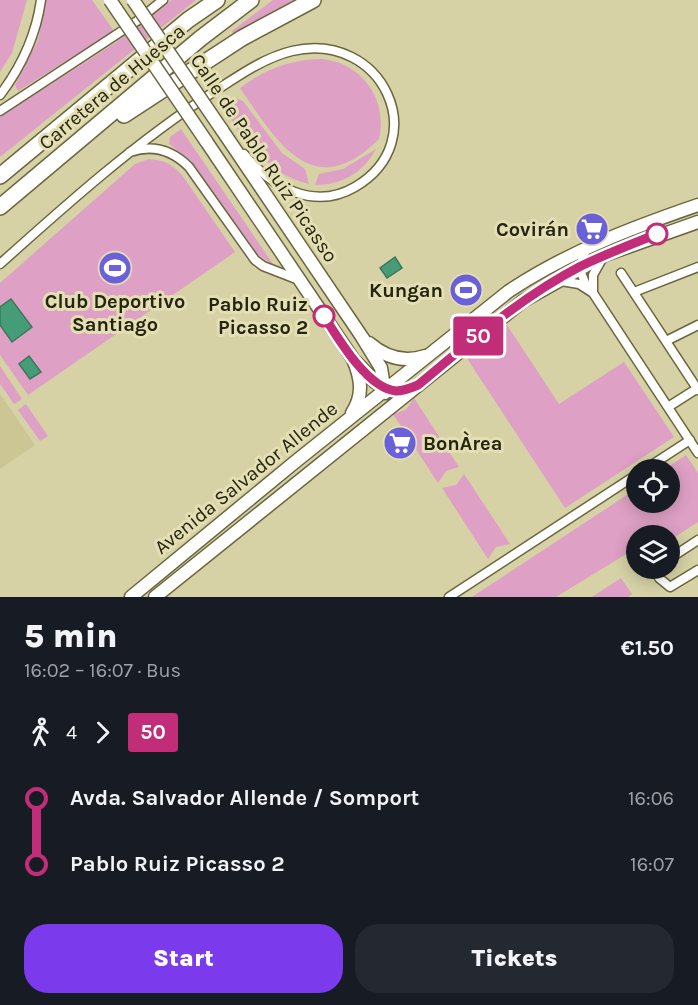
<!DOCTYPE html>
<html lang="en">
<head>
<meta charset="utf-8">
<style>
	:root { --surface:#171b24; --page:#242831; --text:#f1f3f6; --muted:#9ea1a6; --accent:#7c3aed }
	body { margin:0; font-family:Karla,sans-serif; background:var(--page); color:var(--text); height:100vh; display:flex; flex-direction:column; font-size:22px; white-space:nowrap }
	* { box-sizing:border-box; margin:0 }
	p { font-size:20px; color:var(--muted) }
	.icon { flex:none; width:33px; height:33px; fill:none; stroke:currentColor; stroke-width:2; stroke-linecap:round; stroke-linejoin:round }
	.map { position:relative; height:597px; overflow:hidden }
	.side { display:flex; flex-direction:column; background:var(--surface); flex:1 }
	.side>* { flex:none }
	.badge { padding:0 12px; border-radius:4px; font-size:21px; line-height:39px }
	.controls { position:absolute; left:626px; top:459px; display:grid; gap:12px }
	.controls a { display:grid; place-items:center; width:54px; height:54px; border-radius:50%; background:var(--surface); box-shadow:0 3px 15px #0003; font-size:30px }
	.map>.badge { position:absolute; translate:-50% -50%; box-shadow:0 0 0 3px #fff }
	.legs { display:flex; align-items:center; gap:9px; height:66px; padding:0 24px; font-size:20px }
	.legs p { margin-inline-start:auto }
	.head { display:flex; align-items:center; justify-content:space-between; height:102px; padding:0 24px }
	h1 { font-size:33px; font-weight:800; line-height:45px }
	.cta { display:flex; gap:12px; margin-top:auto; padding:12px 24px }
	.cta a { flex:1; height:69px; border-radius:24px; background:var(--accent); color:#fff; font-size:24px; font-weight:800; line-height:69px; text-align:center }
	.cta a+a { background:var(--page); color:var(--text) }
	ul { padding:0 24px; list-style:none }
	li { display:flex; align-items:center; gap:21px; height:66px; font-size:22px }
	li i { display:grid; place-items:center; width:9px; height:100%; margin:0 8px; background:currentColor }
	li i::after { content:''; width:15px; height:15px; margin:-8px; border:4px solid; border-radius:50%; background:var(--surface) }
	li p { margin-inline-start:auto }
	li:first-child i { background:linear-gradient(#0000 50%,currentColor 0) }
	li:last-child i { background:linear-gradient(currentColor 50%,#0000 0) }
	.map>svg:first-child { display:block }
</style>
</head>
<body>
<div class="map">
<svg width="698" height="597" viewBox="0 0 698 597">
	<rect width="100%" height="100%" fill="#d6d2a6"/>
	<!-- built -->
	<path fill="#cbc693" d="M0,394L35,445L0,469Z"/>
	<!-- green -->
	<path fill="#dea0c5" d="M0,0H27L12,53L0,72Z
		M46,0H92L114,31L18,91L15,85L38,40Z
		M171,0H196L0,157V117L115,43Z
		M273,0H299L233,35L232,31Z
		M322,59C362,63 388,99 379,139C313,205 277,142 240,88C263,70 292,59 322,59Z
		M231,97L243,101L282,153L305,169L309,184C267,175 242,136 219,102Z
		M181,129L273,264V265L257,254L191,161L169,144L170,137Z
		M376,149C363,173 342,185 315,185L319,174L343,169Z
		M149,159C164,160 172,164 182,175L235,252L28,395L0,355V283L135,164Z
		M507,325L559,404L624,362L674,437L565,508L466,357Z
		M0,366L22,399L14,404L0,384Z
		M414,398L459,467L446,471L438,483L393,414L406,410Z
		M26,404L48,436L40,441L18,410Z
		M686,455L698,473V522L669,541V536H636V548L556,597H472L636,489V502H669V470L665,469Z
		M464,474L510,544L496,547L488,559L442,488L456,485Z
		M621,578L632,594L628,597H592Z"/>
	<!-- water -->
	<path fill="#469c77" stroke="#3c7859" stroke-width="1.5" d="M395,257L402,268L387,278L380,268Z
		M11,299L32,327L12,342L0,325V307Z
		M29,356L41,372L30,379L19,364Z"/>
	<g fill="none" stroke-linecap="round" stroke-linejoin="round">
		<defs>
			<path id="street" d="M0,95C22,66 36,36 41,0
				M0,111L137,21L163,0
				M130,152C153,144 172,150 189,167L255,260L263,266L299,280
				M586,249L579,268L587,287
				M0,264C68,203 135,143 212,93C237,77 263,58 292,51C383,30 434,141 355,187C314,211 271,187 244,154
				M621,273L698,390
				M561,281L579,284L593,293L698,453
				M634,292L698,267
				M593,293V275L603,257
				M666,341L698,325
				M668,407L698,388
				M644,470L690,440
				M669,559L698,540
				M659,568V578L670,587L698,570
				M449,597L636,475"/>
			<path id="secondary" d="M222,130L362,337L381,368L385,393
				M206,141L353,359C361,378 364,395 352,413
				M369,343C385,357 404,363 425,356
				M356,362L375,382L391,390
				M131,597L295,462L509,291C568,252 631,228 698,205
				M155,597L523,301L605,255L698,222"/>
			<path id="highway" d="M124,115L242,38L313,0
				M0,176L188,20L217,0
				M0,207L201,38L251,0"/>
		</defs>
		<!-- street casing -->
		<use href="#street" stroke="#6a663e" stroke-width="11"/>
		<!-- secondary casing -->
		<use href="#secondary" stroke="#6a663e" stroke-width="15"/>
		<!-- highway casing -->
		<use href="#highway" stroke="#6a663e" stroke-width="18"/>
		<!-- street -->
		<use href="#street" stroke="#fff" stroke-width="8"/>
		<!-- secondary -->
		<use href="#secondary" stroke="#fff" stroke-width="12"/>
		<!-- highway -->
		<use href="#highway" stroke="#fff" stroke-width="15"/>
		<defs>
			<path id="secondary-bridge" d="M110,0L206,141
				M133,0L222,130"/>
		</defs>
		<!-- secondary-bridge casing -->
		<use href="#secondary-bridge" stroke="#6a663e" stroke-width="15" stroke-linecap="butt"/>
		<!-- secondary-bridge -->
		<use href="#secondary-bridge" stroke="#fff" stroke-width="12"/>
	</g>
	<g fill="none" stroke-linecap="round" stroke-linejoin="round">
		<defs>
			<path id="line-1" d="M324,316C338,338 367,388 396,391C404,391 411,388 418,385C470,342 521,297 581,266C606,254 632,244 657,234"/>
		</defs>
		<!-- line-1 casing -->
		<use href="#line-1" stroke="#fff" stroke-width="14"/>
		<!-- line-1 -->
		<use href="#line-1" stroke="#c12d78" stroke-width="9"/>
	</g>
	<!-- icons -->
	<defs>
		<symbol id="supermarket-disc" viewBox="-11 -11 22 22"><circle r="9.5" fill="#6a60da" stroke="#e3dfb3"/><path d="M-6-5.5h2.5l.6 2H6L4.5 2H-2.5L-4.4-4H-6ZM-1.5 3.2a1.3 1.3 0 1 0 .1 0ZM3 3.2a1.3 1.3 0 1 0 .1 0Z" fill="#fff"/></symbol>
		<symbol id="stadium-disc" viewBox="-11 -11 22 22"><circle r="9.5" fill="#6a60da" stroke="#e3dfb3"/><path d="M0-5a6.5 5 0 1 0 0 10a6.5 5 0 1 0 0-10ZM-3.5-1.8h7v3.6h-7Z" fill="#fff"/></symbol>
	</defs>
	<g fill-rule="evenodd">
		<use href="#supermarket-disc" x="573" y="210" width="38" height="38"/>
		<use href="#stadium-disc" x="96" y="249" width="38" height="38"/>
		<use href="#stadium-disc" x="447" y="271" width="38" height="38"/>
		<use href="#supermarket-disc" x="381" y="424" width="38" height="38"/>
	</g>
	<!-- markers -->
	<g fill="#fff" stroke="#c12d78" stroke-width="3">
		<circle cx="657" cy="234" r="10"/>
		<circle cx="324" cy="316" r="10"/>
	</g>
	<g text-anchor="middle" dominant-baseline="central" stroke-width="6" stroke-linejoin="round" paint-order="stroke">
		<!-- street labels -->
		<g font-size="20" fill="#252312" stroke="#e3dfb3">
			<text transform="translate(112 87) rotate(-40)">Carretera de Huesca</text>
			<text transform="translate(264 158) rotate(56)">Calle de Pablo Ruiz Picasso</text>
			<text transform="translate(246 478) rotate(-39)">Avenida Salvador Allende</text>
		</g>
		<!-- poi labels -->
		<g font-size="20" font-weight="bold" fill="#252312" stroke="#e3dfb3" text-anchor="end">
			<text x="569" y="229">Covirán</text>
			<text x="443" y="290">Kungan</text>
			<text x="115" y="301" text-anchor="middle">Club Deportivo<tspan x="115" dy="23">Santiago</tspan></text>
			<text x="423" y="443" text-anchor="start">BonÀrea</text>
		</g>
		<!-- stop labels -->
		<g font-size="20" font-weight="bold" fill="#252312" stroke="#e3dfb3" text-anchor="end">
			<text x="308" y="304">Pablo Ruiz<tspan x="308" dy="23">Picasso 2</tspan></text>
		</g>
	</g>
</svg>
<div class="controls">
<a><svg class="icon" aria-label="locate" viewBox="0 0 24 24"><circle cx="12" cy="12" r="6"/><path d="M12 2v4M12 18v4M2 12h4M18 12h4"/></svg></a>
<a><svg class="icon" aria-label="layers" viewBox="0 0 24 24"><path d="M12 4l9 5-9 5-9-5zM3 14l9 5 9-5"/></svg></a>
</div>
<b class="badge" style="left:478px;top:336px;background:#c12d78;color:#fff">50</b>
</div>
<section class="side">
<div class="head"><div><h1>5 min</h1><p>16:02 – 16:07 · Bus</p></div><b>€1.50</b></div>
<div class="legs"><svg class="icon" aria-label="walk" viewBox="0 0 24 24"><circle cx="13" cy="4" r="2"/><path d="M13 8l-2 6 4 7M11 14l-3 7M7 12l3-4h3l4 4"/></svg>4<svg class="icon" aria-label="forward" viewBox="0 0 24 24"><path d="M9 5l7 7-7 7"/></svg><b class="badge" style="background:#c12d78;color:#fff">50</b></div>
<ul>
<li><i style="color:#c12d78"></i><b>Avda. Salvador Allende / Somport</b><p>16:06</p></li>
<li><i style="color:#c12d78"></i><b>Pablo Ruiz Picasso 2</b><p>16:07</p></li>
</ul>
<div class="cta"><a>Start</a><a>Tickets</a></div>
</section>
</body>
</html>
